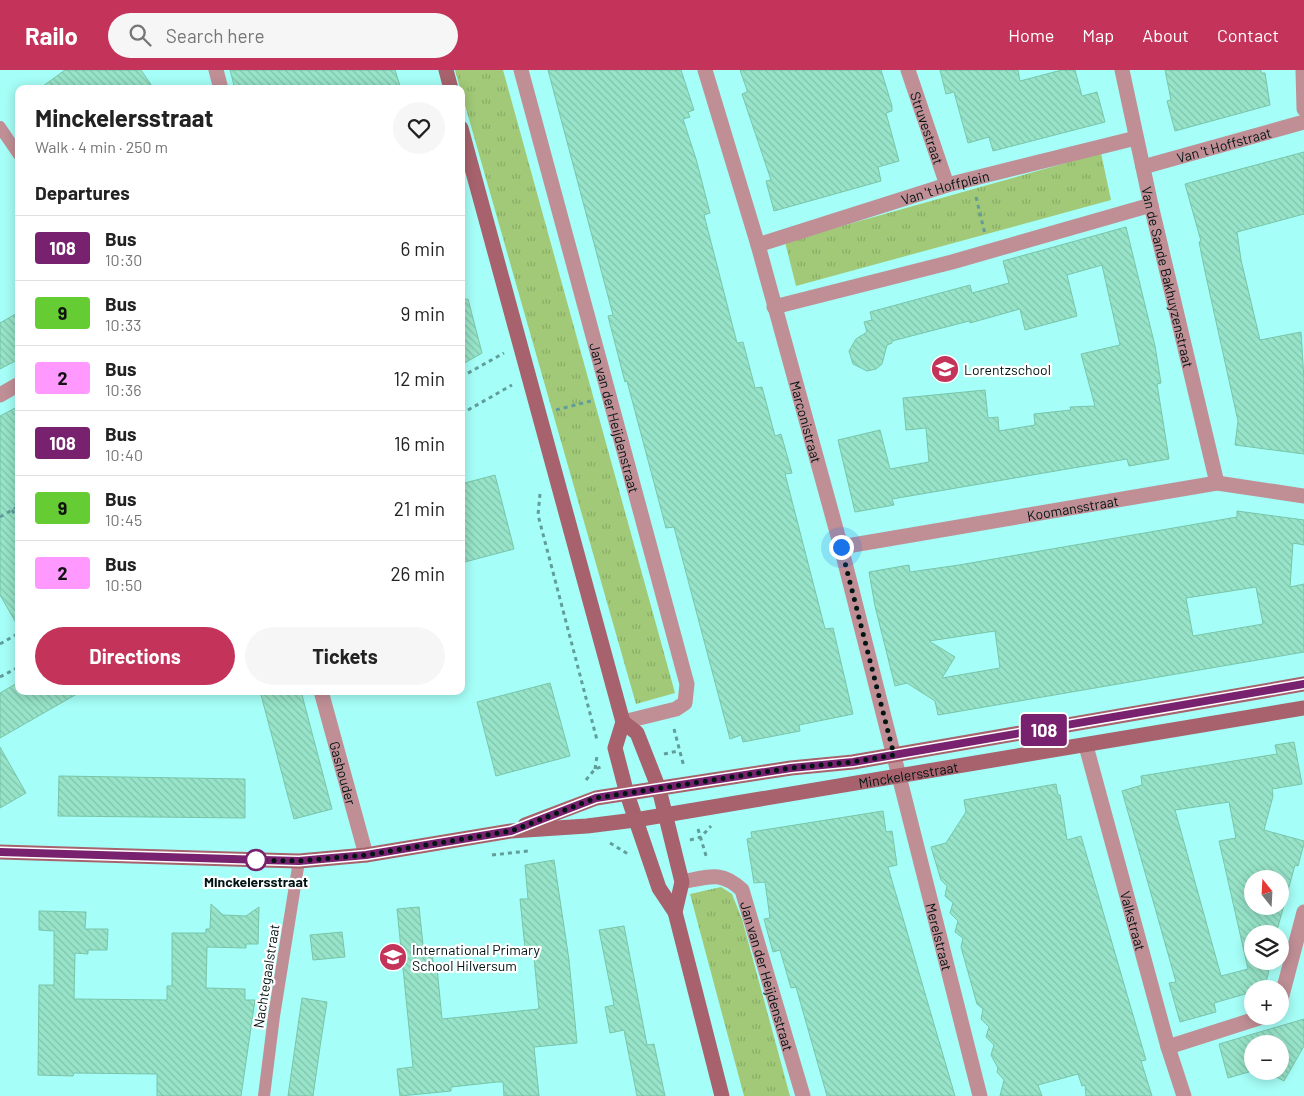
<!DOCTYPE html>
<html lang="en">
<head>
<meta charset="utf-8">
<style>
	:root { --surface:#fff; --page:#f6f6f6; --text:#222; --muted:#767676; --line:#e0e0e0; --accent:#c3335a }
	body { margin:0; font-family:Barlow,sans-serif; background:var(--page); color:var(--text); height:100vh; display:flex; flex-direction:column; font-size:19px; white-space:nowrap }
	* { box-sizing:border-box; margin:0 }
	p { font-size:16px; color:var(--muted) }
	.icon { flex:none; width:28px; height:28px; fill:none; stroke:currentColor; stroke-width:2; stroke-linecap:round; stroke-linejoin:round }
	.map { position:relative; flex:1; overflow:hidden }
	.side { position:absolute; left:15px; top:15px; width:450px; height:610px; display:flex; flex-direction:column; background:var(--surface); border-radius:10px; box-shadow:0 2px 12px #0003 }
	.side>* { flex:none }
	.badge { padding:0 10px; border-radius:4px; font-size:18px; line-height:32px }
	.needle { width:32px; rotate:342deg }
	.tools { position:absolute; left:1244px; top:800px; display:grid; gap:10px }
	.tools a { display:grid; place-items:center; width:45px; height:45px; border-radius:50%; background:var(--surface); box-shadow:0 2px 12px #0003; font-size:25px }
	.you { position:absolute; width:25px; height:25px; margin:-12px; border:4px solid #fff; border-radius:50%; background:#1a73e8; box-shadow:0 0 0 8px #1a73e833 }
	.map>.badge { position:absolute; translate:-50% -50%; box-shadow:0 0 0 2px #fff }
	h2 { padding:0 20px; font-size:19px; line-height:45px }
	.round { display:grid; place-items:center; flex:none; width:52px; height:52px; border-radius:26px; background:var(--page) }
	.overview { display:flex; align-items:center; justify-content:space-between; height:85px; padding:0 20px }
	h1 { font-size:24px; font-weight:700; line-height:38px }
	.action { display:flex; gap:10px; margin-top:auto; padding:10px 20px }
	.action a { flex:1; height:58px; border-radius:30px; background:var(--accent); color:#fff; font-size:20px; font-weight:700; line-height:58px; text-align:center }
	.action a+a { background:var(--page); color:var(--text) }
	ul { padding:0; list-style:none }
	li { display:flex; align-items:center; gap:15px; height:65px; padding:0 20px; border-top:1px solid var(--line) }
	li div { flex:1 }
	li b { display:block; font-size:19px }
	li em { font-style:normal }
	li .badge { min-width:55px; font-weight:700; text-align:center }
	header { display:flex; align-items:center; gap:30px; box-sizing:border-box; height:70px; padding:0 25px; background:var(--accent); color:#fff }
	header strong { font-size:24px }
	nav { display:flex; gap:28px; margin-inline-start:auto; font-size:18px }
	.search { width:350px; height:45px; background:var(--page); display:flex; align-items:center; gap:12px; box-sizing:border-box; padding:0 18px; border-radius:28px; color:var(--muted); font-size:19px }
	.map>svg:first-child { display:block }
</style>
</head>
<body>
<header>
<strong>Railo</strong>
<div class="search"><svg class="icon" aria-label="search" viewBox="0 0 24 24"><circle cx="10" cy="10" r="6"/><path d="M15 15l6 6"/></svg>Search here</div>
<nav><a>Home</a><a>Map</a><a>About</a><a>Contact</a></nav>
</header>
<div class="map">
<svg width="1304" height="1026" viewBox="0 0 1304 1026">
	<defs>
		<pattern id="grass-tufts" width="24" height="20" patternUnits="userSpaceOnUse" patternTransform="scale(1.25)"><rect width="24" height="20" fill="#a1c977"/><path d="M3 7l-1-3M5 7V3M7 7l1-3M15 17l-1-3M17 17v-4M19 17l1-3" fill="none" stroke="#89ac66"/></pattern>
		<pattern id="building-back-hatch" width="6" height="6" patternUnits="userSpaceOnUse" patternTransform="scale(1.25)"><rect width="6" height="6" fill="#97e4c9"/><path d="M-1 5l2 2M0 0l6 6M5-1l2 2" fill="none" stroke="#80c3ac"/></pattern>
	</defs>
	<rect width="100%" height="100%" fill="#a5fef7"/>
	<!-- grass -->
	<path fill="url(#grass-tufts)" d="M455,0H503L675,623L636,634Z
		M1101,83L1111,130L796,216L785,172Z
		M721,817L732,824L742,849L790,1026H744L690,824Z"/>
	<!-- building -->
	<path fill="url(#building-back-hatch)" stroke="#78c5aa" fill-rule="evenodd" d="M65,0H141L154,19H39Z
		M230,0H395L401,19H235Z
		M548,0H681L694,40L688,42L690,47L683,49L696,89L710,143L704,145L737,273L743,272L755,318L762,317L775,366L781,364L792,403L785,404L825,559L833,558L853,644L799,655L800,661L743,672L741,665L730,669L674,457L666,458L627,311L625,312L608,246L613,245Z
		M740,0H881L892,36V41L886,43L899,91L878,97L881,111L774,141L766,111L771,110L742,24L747,22V20Z
		M940,0H1018L1020,11L1062,0H1075L1082,26L1097,22L1105,52L993,81L989,67L968,73L954,22L946,24Z
		M1165,0H1261V3H1265L1270,35L1175,61L1167,31L1171,30Z
		M1304,82V144L1237,162L1241,190L1260,270L1301,262L1304,310V384L1235,375L1238,351L1206,206L1199,172L1201,171L1185,114Z
		M1126,157L1155,276L1161,313L1157,314L1169,389L1129,396L1127,389L1073,398L892,429L894,435L855,442L838,370L880,360L890,399L929,392L926,358L906,360L903,328L985,320L988,348L998,347L999,361L1035,355L1034,344L1071,340L1070,337L1095,336L1081,284L1120,275L1102,195L1067,205L1077,246L1025,260L1020,239L970,253L969,251L892,271V273L887,275L882,294L876,299L867,301L853,294L849,281L856,269L867,262L864,252L872,250L870,242L970,215L972,223L1009,213L1003,191Z
		M468,229L482,283L461,295V230Z
		M19,242V289L0,299V253Z
		M19,336V558L0,525V346Z
		M495,405L514,479L461,493V414Z
		M1237,441L1304,450V475L1293,473L1290,517L1304,514V582L938,645L935,631L907,613L895,616L875,536L869,502L909,495L910,502L959,495L1237,447ZM1256,517L1263,554L1193,566L1186,528ZM995,561L1000,598L942,608L955,587L929,571Z
		M19,612V621H82L0,668V623Z
		M550,613L570,686L496,706L477,632Z
		M260,621H301L332,739L294,749Z
		M1294,672L1302,714L1272,719L1273,726L1264,760L1304,771V774L1298,796L1295,795L1276,864H1252V891H1268L1266,900L1269,901L1264,919H1252V922L1214,933L1216,942L1180,952L1169,913L1176,912L1122,721L1142,715L1141,706L1277,684L1275,675ZM1229,732L1236,768L1219,771L1248,899L1221,906L1175,740ZM1252,809H1280V836H1252Z
		M0,677L26,723L0,738Z
		M59,706L245,709V748L58,746Z
		M1056,714L1058,725H1060L1067,770L1081,766L1146,990L1141,991L1152,1026H1086L1085,1015L1082,1016L1078,1004L1038,1015L1042,1026H1000L1004,1010L997,1002L998,998L991,985L994,975L986,967L989,957L981,949L983,939L977,934L961,877L963,868L955,862L958,851L950,843L953,833L945,826L947,816L941,810L931,777L946,773L966,742L964,730Z
		M883,741L886,762L892,761L897,795L888,797L955,1026H827L796,917L791,918L780,880L773,882L764,849L770,848L765,812L754,813L747,769L752,768L751,762Z
		M554,790L569,890L577,973L534,977L539,1026H504L503,1012H497L451,1017V1021L400,1026L397,999L413,997L397,839L419,837L424,884L432,883L434,898H437L442,949L539,939L533,877L525,878L520,829H528L525,795Z
		M211,834L223,845L246,846L259,837L258,874H246V878L207,877L206,918L245,919V930H255L241,1026H157V1004L74,1003L73,1006L38,1005L39,915H54V861L39,860V841L86,842L85,859H108L107,880H88V884L75,883L74,929L167,930V916H172V863H206V859H210Z
		M624,856L647,975L654,974L665,1026H637L624,960L610,963L605,937L614,935L599,860Z
		M342,862L345,887L313,890L310,865Z
		M302,928L327,932L321,970L313,1026H288Z
		M1304,949V976L1284,1011L1265,1001H1280V974H1252V1001L1228,1008L1219,974Z"/>
	<g fill="none" stroke-linecap="round" stroke-linejoin="round">
		<!-- path -->
		<path stroke="#619e9a" stroke-width="3" stroke-dasharray="4 4" stroke-linecap="butt" d="M976,127L985,164
			M461,307L504,283
			M556,340L591,331
			M461,344L512,315
			M540,424L538,445L597,670
			M12,440L19,451
			M0,447L19,436
			M0,574L19,563
			M0,607L19,597
			M674,659L684,697
			M664,684L678,681
			M595,699L597,686
			M586,710L595,699L601,697
			M698,759L707,789
			M690,770L701,767L711,756
			M610,773L628,784
			M492,785L528,781"/>
		<!-- lane -->
		<path stroke="#c08f96" stroke-width="12" d="M0,57L19,85
			M264,1026L274,946L299,791"/>
		<!-- street -->
		<g stroke="#c08f96" stroke-width="15">
			<path d="M216,0L221,19"/>
			<path id="s1" d="M521,0L687,614L685,633L676,639L623,652"/>
			<path id="s2" d="M705,0L758,175L841,477L980,1026"/>
			<path id="s3" d="M908,0L947,115"/>
			<path id="s4" d="M1122,0L1151,135L1217,413"/>
			<path d="M1303,0L1304,39"/>
			<path id="s5" d="M1143,97L1304,52"/>
			<path id="s6" d="M758,175L947,115L1136,68"/>
			<path d="M774,237L952,192L1151,135"/>
			<path d="M0,325L19,314"/>
			<path id="s7" d="M841,477L1217,413L1304,426"/>
			<path id="s8" d="M321,621L366,785"/>
			<path id="s9" d="M1086,676L1168,977L1184,1026"/>
			<path id="s10" d="M682,812C708,807 721,800 742,820L803,1026"/>
			<path d="M1280,933L1304,842"/>
			<path d="M1168,977L1265,946"/>
		</g>
		<!-- secondary -->
		<g stroke="#a7626d" stroke-width="15">
			<path d="M446,0L451,19"/>
			<path d="M461,58L623,652L615,678L627,724L659,818L675,842L722,1026"/>
			<path d="M623,652L637,663L659,719L682,812L675,842"/>
			<path d="M525,755L596,728L791,698L853,692L1304,614"/>
			<path id="s11" d="M0,782L299,791L366,785L511,761L587,756L635,750L1304,638"/>
		</g>
	</g>
	<g fill="none" stroke-linecap="round" stroke-linejoin="round">
		<defs>
			<path id="line" d="M0,782L299,791L366,785L511,761L596,728L791,698L853,692L1304,614"/>
		</defs>
		<!-- line casing -->
		<use href="#line" stroke="#fff" stroke-width="11"/>
		<!-- line -->
		<use href="#line" stroke="#77216f" stroke-width="8"/>
		<!-- walk -->
		<path stroke="#001514" stroke-width="5" stroke-dasharray="0 9" d="M256,790L299,791L366,785L511,761L596,728L791,698L853,692L894,685L841,477"/>
	</g>
	<!-- icons -->
	<defs>
		<symbol id="school-disc" viewBox="-11 -11 22 22"><circle r="9.5" fill="#c3335a" stroke="#fff"/><path d="M0-5L7-2L0 1L-7-2ZM-4 1L0 2.5L4 1V4Q0 6-4 4Z" fill="#fff"/></symbol>
	</defs>
	<g fill-rule="evenodd">
		<use href="#school-disc" x="929" y="283" width="32" height="32"/>
		<use href="#school-disc" x="377" y="871" width="32" height="32"/>
	</g>
	<!-- markers -->
	<circle fill="#fff" stroke="#77216f" stroke-width="2.5" cx="256" cy="790" r="10"/>
	<g text-anchor="middle" dominant-baseline="central" stroke-width="4.5" stroke-linejoin="round" paint-order="stroke">
		<!-- street labels -->
		<g font-size="14" fill="#001514" stroke="#fff">
			<text stroke="none"><textPath href="#s3" startOffset="61">Struvestraat</textPath></text>
			<text stroke="none"><textPath href="#s5" startOffset="84">Van 't Hoffstraat</textPath></text>
			<text stroke="none"><textPath href="#s6" startOffset="196">Van 't Hoffplein</textPath></text>
			<text stroke="none"><textPath href="#s4" startOffset="212">Van de Sande Bakhuyzenstraat</textPath></text>
			<text stroke="none"><textPath href="#s1" startOffset="360">Jan van der Heijdenstraat</textPath></text>
			<text stroke="none"><textPath href="#s2" startOffset="366">Marconistraat</textPath></text>
			<text stroke="none"><textPath href="#s7" startOffset="235">Koomansstraat</textPath></text>
			<text stroke="none"><textPath href="#s8" startOffset="85">Gashouder</textPath></text>
			<text stroke="none"><textPath href="#s11" startOffset="915">Minckelersstraat</textPath></text>
			<text stroke="none"><textPath href="#s9" startOffset="181">Valkstraat</textPath></text>
			<text stroke="none"><textPath href="#s2" startOffset="898">Merelstraat</textPath></text>
			<text transform="translate(266 906) rotate(-81)">Nachtegaalstraat</text>
			<text stroke="none"><textPath href="#s10" startOffset="154">Jan van der Heijdenstraat</textPath></text>
		</g>
		<!-- poi labels -->
		<g font-size="14" fill="#001514" stroke="#fff" text-anchor="start">
			<text x="964" y="299">Lorentzschool</text>
			<text x="412" y="879">International Primary<tspan x="412" dy="16">School Hilversum</tspan></text>
		</g>
		<!-- stop labels -->
		<g font-size="14" font-weight="bold" fill="#001514" stroke="#fff">
			<text x="256" y="811">Minckelersstraat</text>
		</g>
	</g>
</svg>
<div class="tools">
<a><svg class="needle" viewBox="-14 -14 28 28"><path d="M0-13l5 13h-10z" fill="#e53935"/><path d="M0 13l5-13h-10z" fill="#767676"/></svg></a>
<a><svg class="icon" aria-label="layers" viewBox="0 0 24 24"><path d="M12 4l9 5-9 5-9-5zM3 14l9 5 9-5"/></svg></a>
<a>+</a>
<a>−</a>
</div>
<div class="you" style="left:841px;top:477px"></div>
<b class="badge" style="left:1044px;top:660px;background:#77216f;color:#fff">108</b>
<section class="side">
<div class="overview"><div><h1>Minckelersstraat</h1><p>Walk · 4 min · 250 m</p></div><a class="round"><svg class="icon" aria-label="heart" viewBox="0 0 24 24"><path d="M12 20l-8-8c-3-5 5-10 8-4 3-6 11-1 8 4z"/></svg></a></div>
<h2>Departures</h2>
<ul>
<li><span class="badge" style="background:#77216f;color:#fff">108</span><div><b>Bus</b><p>10:30</p></div><em>6 min</em></li>
<li><span class="badge" style="background:#6c3;color:#111">9</span><div><b>Bus</b><p>10:33</p></div><em>9 min</em></li>
<li><span class="badge" style="background:#f9f;color:#111">2</span><div><b>Bus</b><p>10:36</p></div><em>12 min</em></li>
<li><span class="badge" style="background:#77216f;color:#fff">108</span><div><b>Bus</b><p>10:40</p></div><em>16 min</em></li>
<li><span class="badge" style="background:#6c3;color:#111">9</span><div><b>Bus</b><p>10:45</p></div><em>21 min</em></li>
<li><span class="badge" style="background:#f9f;color:#111">2</span><div><b>Bus</b><p>10:50</p></div><em>26 min</em></li>
</ul>
<div class="action"><a>Directions</a><a>Tickets</a></div>
</section>
</div>
</body>
</html>
